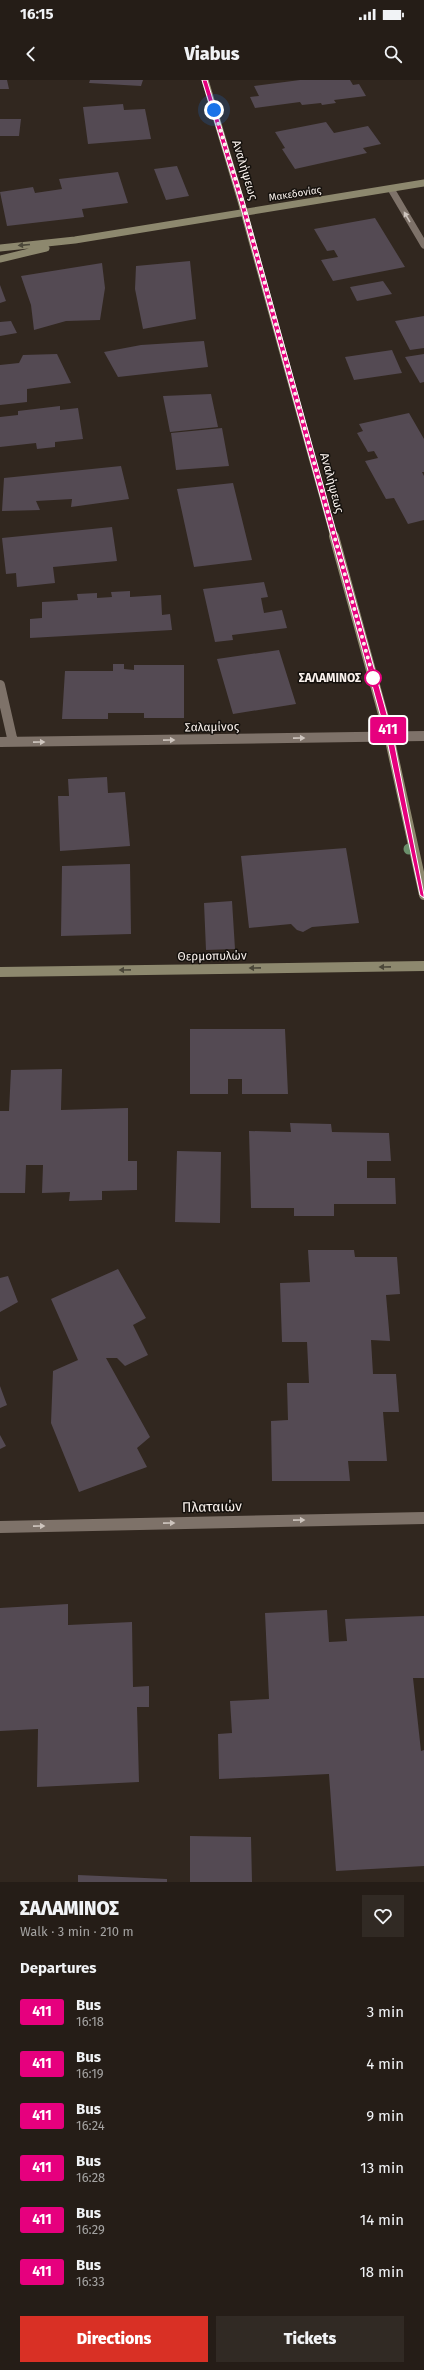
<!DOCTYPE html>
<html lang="en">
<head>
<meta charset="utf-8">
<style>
	:root { --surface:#251d17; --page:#312a24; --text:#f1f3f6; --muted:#a3a2a1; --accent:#d93025 }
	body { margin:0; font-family:"Fira Sans",sans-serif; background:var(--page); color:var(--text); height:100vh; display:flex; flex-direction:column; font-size:15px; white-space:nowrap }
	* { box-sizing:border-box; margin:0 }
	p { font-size:13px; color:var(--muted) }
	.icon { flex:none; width:22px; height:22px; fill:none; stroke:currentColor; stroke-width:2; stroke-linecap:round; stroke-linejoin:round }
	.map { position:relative; height:1802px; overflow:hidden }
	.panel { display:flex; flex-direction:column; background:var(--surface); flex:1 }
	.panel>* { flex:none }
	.badge { padding:0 8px; border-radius:3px; font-size:14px; line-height:26px }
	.you { position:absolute; width:20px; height:20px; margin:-10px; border:3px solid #fff; border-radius:50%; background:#1a73e8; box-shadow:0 0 0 6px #1a73e833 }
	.map>.badge { position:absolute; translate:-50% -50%; box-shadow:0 0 0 2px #fff }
	h2 { padding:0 20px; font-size:15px; line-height:36px }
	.round { display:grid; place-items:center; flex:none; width:42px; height:42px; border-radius:0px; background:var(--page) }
	.summary { display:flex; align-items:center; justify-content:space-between; height:68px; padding:0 20px }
	h1 { font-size:19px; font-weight:800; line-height:30px }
	.action { display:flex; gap:8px; margin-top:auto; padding:8px 20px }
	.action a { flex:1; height:46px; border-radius:0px; background:var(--accent); color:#fff; font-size:16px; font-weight:800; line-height:46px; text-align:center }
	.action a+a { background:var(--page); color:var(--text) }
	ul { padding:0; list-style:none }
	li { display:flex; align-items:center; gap:12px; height:52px; padding:0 20px }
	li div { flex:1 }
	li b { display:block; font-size:15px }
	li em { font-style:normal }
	li .badge { min-width:44px; font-weight:700; text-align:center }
	.status { display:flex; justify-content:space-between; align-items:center; height:28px; padding:0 20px; background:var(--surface); direction:ltr }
	.status svg { height:11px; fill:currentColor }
	header { display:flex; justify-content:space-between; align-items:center; height:52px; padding:0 20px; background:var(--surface); font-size:18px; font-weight:800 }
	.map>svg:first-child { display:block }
</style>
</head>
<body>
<div class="status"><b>16:15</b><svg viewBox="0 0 49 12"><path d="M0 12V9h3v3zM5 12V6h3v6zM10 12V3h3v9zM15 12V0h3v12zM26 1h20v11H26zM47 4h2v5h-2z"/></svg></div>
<header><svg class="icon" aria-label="back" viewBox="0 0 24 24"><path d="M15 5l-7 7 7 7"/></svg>Viabus<svg class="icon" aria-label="search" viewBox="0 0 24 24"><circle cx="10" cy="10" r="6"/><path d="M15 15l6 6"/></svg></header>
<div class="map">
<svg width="424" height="1802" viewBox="0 0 424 1802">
	<rect width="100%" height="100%" fill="#31271f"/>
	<!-- building -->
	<path fill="#544a53" d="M0,0H7L9,9H0Z
		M90,0H143L141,6L89,3Z
		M300,0H350L353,5L359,4L366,16L334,20L336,23L322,25L321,23L302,25L300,22L255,28L250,17L259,16L254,6Z
		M123,24L124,30L145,29L151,59L88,64L83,27Z
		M0,39H21L19,56H0Z
		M326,42L334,53L368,46L381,64L363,68L367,73L295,89L282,69L285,68L275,52Z
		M177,86L189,116L166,120L154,89Z
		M118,92L128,123L82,129L84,137L7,146L0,112L33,107L35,113L62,109L59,99Z
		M375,138L405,187L333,201L321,180L338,177L334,170L327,171L314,149Z
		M190,181L196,239L143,249L135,209L136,186Z
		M102,183L105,208L100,240L66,241L34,250L31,225L21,196Z
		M383,201L392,214L357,221L350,207Z
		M0,205L6,221L0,223Z
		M424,236V268L410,270L395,241Z
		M11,241L17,253L0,256V242Z
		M204,261L208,287L118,297L104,272L141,265Z
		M392,270L402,293L354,300L345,277Z
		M57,274L71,303L27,309V322L0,325V285L19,283L23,275Z
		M424,274V302L420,303L405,277Z
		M211,314L218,347L170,352L163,316Z
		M60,326V330L78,328L83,359L55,362V367L37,369L36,363L0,367V337L18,335V331Z
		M409,333L424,359V392H422L424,396V440L408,444L394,418L386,419L365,381L378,378L374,371L368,372L357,353L363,351L359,344Z
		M222,348L229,386L176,390L171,353Z
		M121,386L129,419L71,427L72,419L36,421L40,430L2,431L4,398Z
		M233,403L252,480L194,487L177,409Z
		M112,447L117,481L53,487L55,503L17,507L16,493L6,494L2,458Z
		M264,502L268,517L261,518L264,533L282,530L287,548L232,555L233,560L215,562L203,509Z
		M130,511V517L161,515L162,535L170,534L172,550L30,558V539L42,538V522L78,520L77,514L97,513V518L112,517L111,512Z
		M279,570L296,624L233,634L217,579Z
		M113,584H124V589L134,590V585H184V638H144V633H108V639H62L65,591H113Z
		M107,697L108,713L125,712L130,766L60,771L58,716H69L68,699Z
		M346,768L359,843L312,847L303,852L297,850L291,844L249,848L241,776Z
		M130,784L131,854L61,856L62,786Z
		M232,821L235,869L206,870L204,823Z
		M190,949H285L288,1014H242V999H228V1014H190Z
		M62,989L61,1030L128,1028V1081H137V1110L102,1111V1120L69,1121L70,1112L42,1113L43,1085H26L25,1113H0V1031H9L11,990Z
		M290,1043L331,1044L332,1052L389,1053L391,1081H367V1098H395L396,1124H334V1136H294V1128H251L249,1051L291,1052Z
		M177,1071L221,1072L220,1143L175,1142Z
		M308,1170H354L355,1177H397L400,1214L386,1215L390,1261L371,1260L373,1294H396L399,1332H383L387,1381H348L350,1401H272L271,1341L288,1340L287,1303H309L307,1262H282L280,1203L310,1202Z
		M118,1189L146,1238L133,1245L148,1275L125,1286L117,1278H106L150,1357L137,1368L147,1387L79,1412L51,1343L53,1291L78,1280L51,1219Z
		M8,1196L18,1222L0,1232V1198Z
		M0,1306L7,1325L0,1328Z
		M0,1355L6,1366L0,1369Z
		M68,1524V1545L132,1542L133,1607L149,1606V1627H137L139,1702L37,1707L38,1649L0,1651V1528Z
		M327,1530L329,1562L347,1561L345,1539L424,1536V1598H413L421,1671L424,1670V1786L336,1791L329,1694L219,1699L218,1654L232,1653L230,1621L269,1619L265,1533Z
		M190,1756L251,1757L252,1802H190Z
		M78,1795L167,1799V1802H78Z"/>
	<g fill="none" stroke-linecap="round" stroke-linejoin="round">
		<!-- street-far2 -->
		<path stroke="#7e7269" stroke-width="7" d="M391,109L424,165"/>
		<!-- street-far1 -->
		<path stroke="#7e7269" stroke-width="10" d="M0,605L13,662
			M0,662L424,656"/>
		<!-- street -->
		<path stroke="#7e7269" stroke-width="12" d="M0,1447L424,1438"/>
		<!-- secondary-far1 -->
		<path stroke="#8d886e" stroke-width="7" d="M205,0L241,121L334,457
			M0,168L75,160L424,103
			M0,179L46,168"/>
		<!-- secondary -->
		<path stroke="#8d886e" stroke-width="10" d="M334,456L389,656L424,815
			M0,892L424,886"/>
	</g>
	<!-- trees -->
	<circle fill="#6a8f6b" cx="409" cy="769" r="5.5"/>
	<!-- one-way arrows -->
	<defs><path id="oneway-solid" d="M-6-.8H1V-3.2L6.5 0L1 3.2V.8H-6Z"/></defs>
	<g fill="#cec5be">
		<use href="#oneway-solid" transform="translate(407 137) rotate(-120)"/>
		<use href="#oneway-solid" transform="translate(299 658) rotate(-1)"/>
		<use href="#oneway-solid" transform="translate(169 660) rotate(-1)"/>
		<use href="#oneway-solid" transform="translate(39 662) rotate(-1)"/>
		<use href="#oneway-solid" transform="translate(299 1440) rotate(-1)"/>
		<use href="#oneway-solid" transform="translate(169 1443) rotate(-1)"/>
		<use href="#oneway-solid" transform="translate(39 1446) rotate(-1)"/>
	</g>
	<g fill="#4b4739">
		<use href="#oneway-solid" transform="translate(24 165) rotate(175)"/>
		<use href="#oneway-solid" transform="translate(385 887) rotate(179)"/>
		<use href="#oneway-solid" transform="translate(255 888) rotate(179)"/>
		<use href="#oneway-solid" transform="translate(125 890) rotate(179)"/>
	</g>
	<!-- line -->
	<path fill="#e6007e" stroke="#fff" d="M202,0H207L244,121L393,656L424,815V818L420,815L386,656L239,121Z"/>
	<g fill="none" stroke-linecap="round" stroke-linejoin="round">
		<!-- walk -->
		<path stroke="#f9f1ec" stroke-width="4" stroke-dasharray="0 7.2" d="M214,30L242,121L375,604L373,598"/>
	</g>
	<!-- markers -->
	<circle fill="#fff" stroke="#e6007e" stroke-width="2" cx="373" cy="598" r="8"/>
	<g text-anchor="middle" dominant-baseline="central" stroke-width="3" stroke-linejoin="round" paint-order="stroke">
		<!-- far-street labels -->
		<g font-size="10" fill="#f9f1ec" stroke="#15110d">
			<text transform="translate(295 114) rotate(-9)">Μακεδονίας</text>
		</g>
		<!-- street labels -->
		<g font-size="12" fill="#f9f1ec" stroke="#15110d">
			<text transform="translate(245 90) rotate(73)">Αναλήψεως</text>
			<text transform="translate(332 403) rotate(75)">Αναλήψεως</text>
			<text transform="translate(212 647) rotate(-1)">Σαλαμίνος</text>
			<text transform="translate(212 876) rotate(-1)">Θερμοπυλών</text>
		</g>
		<!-- stop labels -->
		<g font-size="12" font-weight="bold" fill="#f9f1ec" stroke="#15110d" text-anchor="end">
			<text x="361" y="598">ΣΑΛΑΜΙΝΟΣ</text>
		</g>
		<!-- near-street labels -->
		<g font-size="14" fill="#f9f1ec" stroke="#15110d">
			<text transform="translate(212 1427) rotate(-1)">Πλαταιών</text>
		</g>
	</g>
</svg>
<div class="you" style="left:214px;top:30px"></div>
<b class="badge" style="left:388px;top:650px;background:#e6007e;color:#fff">411</b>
</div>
<section class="panel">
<div class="summary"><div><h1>ΣΑΛΑΜΙΝΟΣ</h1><p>Walk · 3 min · 210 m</p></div><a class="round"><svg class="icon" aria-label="heart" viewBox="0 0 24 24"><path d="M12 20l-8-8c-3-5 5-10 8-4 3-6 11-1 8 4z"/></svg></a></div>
<h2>Departures</h2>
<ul>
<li><span class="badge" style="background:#e6007e;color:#fff">411</span><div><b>Bus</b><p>16:18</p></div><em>3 min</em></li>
<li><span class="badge" style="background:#e6007e;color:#fff">411</span><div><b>Bus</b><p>16:19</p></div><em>4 min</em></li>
<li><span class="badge" style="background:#e6007e;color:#fff">411</span><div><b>Bus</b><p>16:24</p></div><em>9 min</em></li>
<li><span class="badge" style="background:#e6007e;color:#fff">411</span><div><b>Bus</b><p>16:28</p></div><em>13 min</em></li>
<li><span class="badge" style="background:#e6007e;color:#fff">411</span><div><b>Bus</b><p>16:29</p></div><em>14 min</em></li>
<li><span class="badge" style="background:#e6007e;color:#fff">411</span><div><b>Bus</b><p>16:33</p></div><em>18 min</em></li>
</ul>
<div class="action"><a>Directions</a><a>Tickets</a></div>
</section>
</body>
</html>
